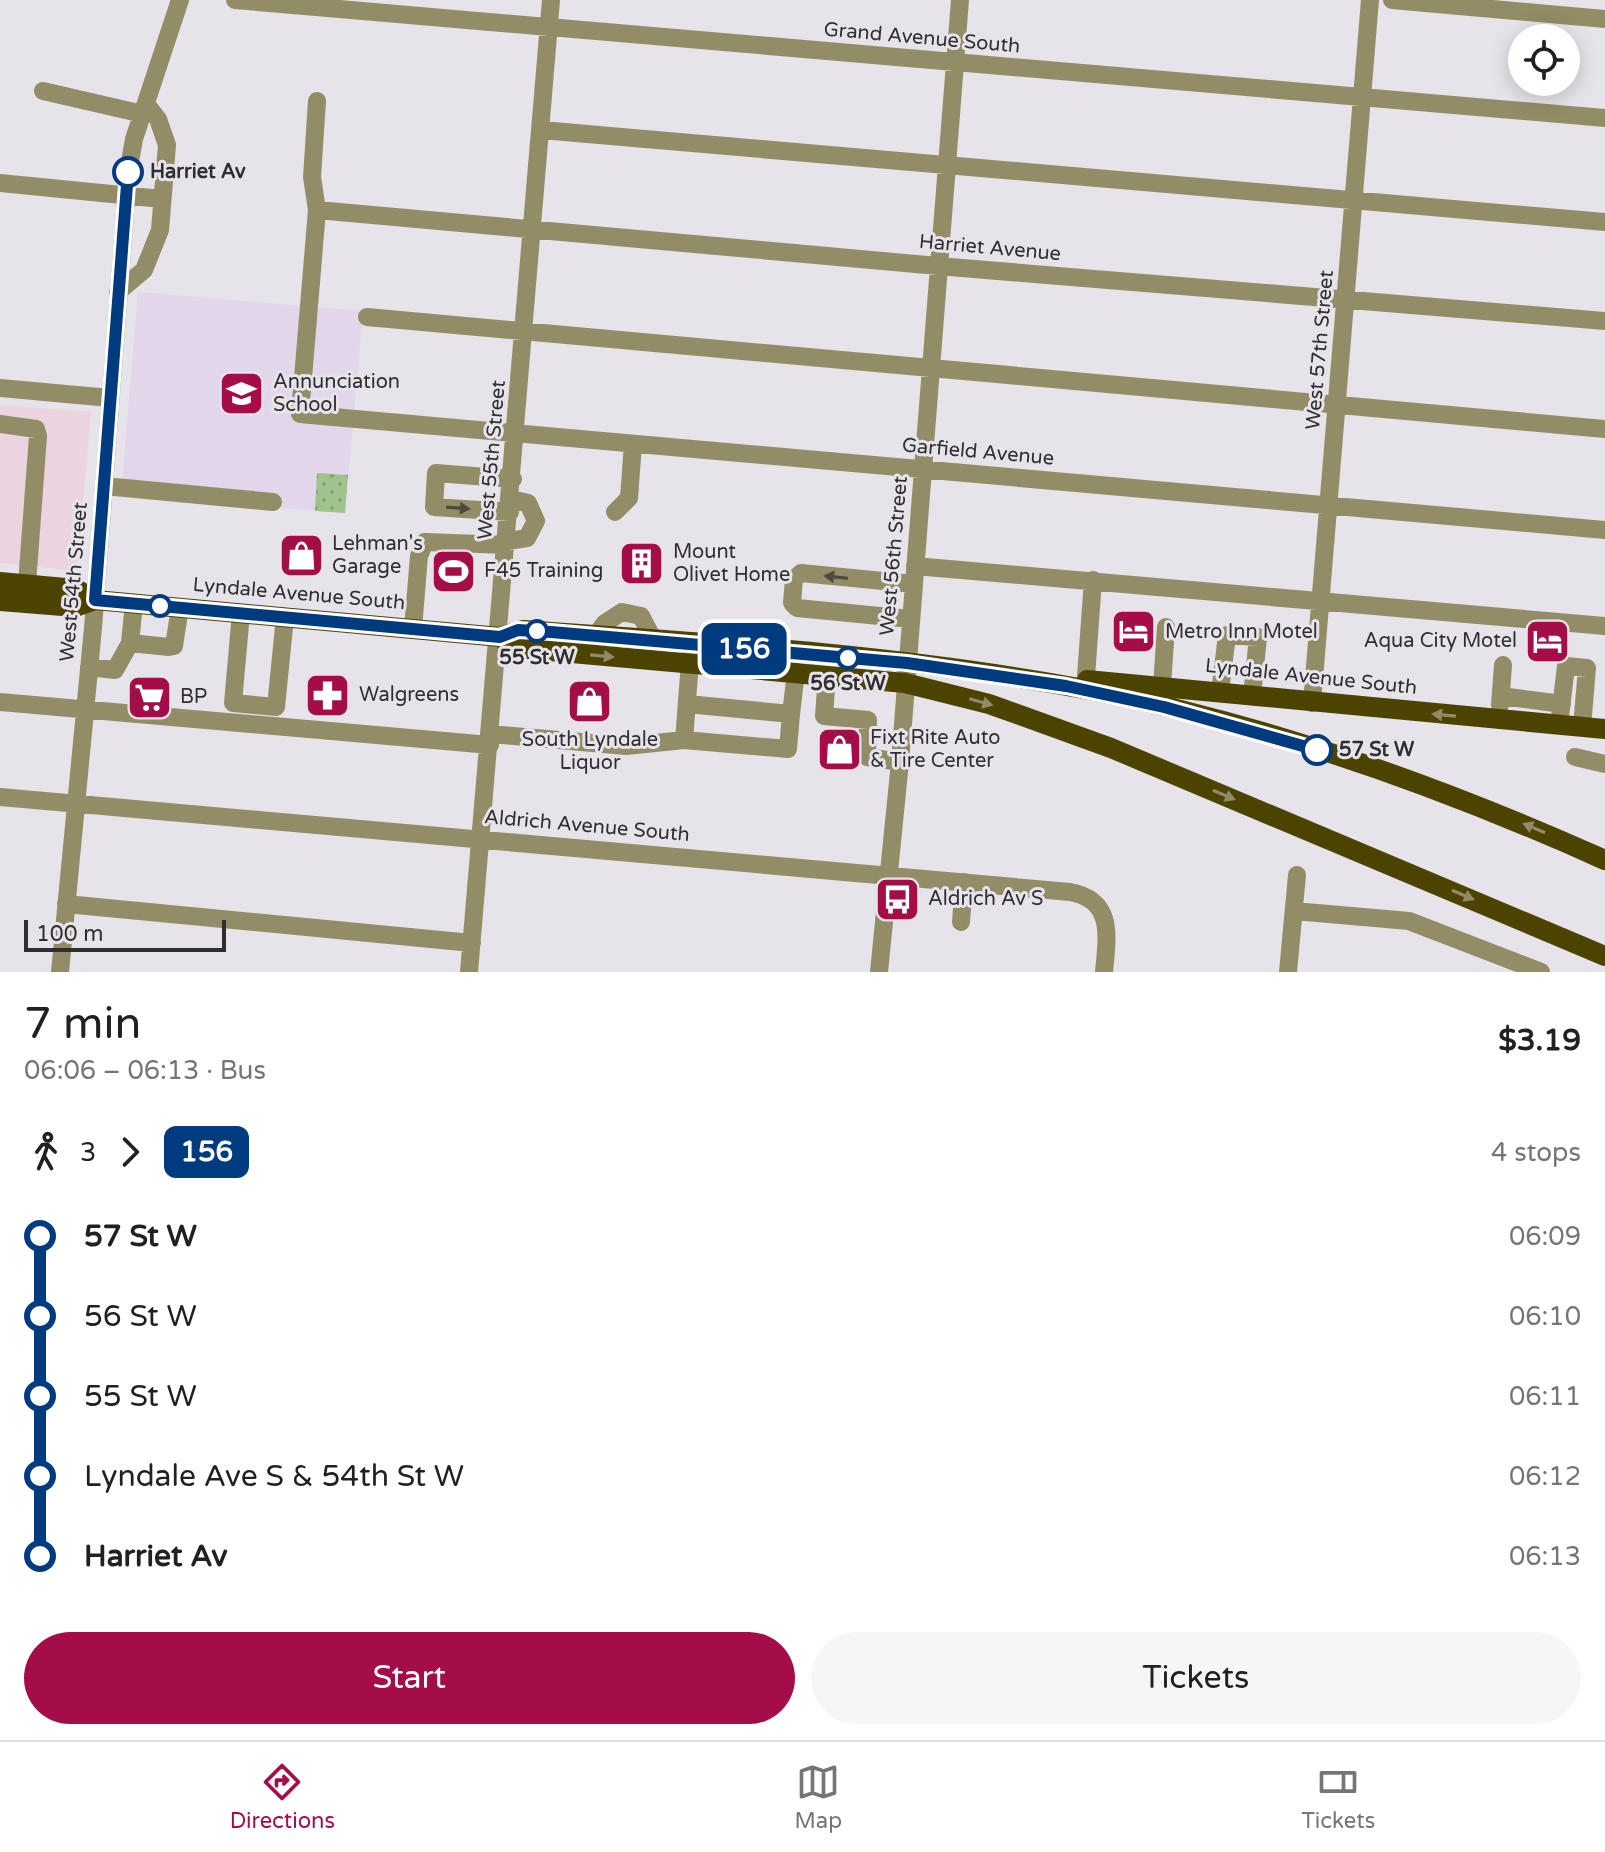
<!DOCTYPE html>
<html lang="en">
<head>
<meta charset="utf-8">
<style>
	:root { --surface:#fff; --page:#f6f6f6; --text:#202124; --muted:#757577; --line:#e0e0e0; --accent:#a40d48 }
	body { margin:0; font-family:"Varela Round",sans-serif; background:var(--page); color:var(--text); height:100vh; display:flex; flex-direction:column; font-size:30px; white-space:nowrap }
	* { box-sizing:border-box; margin:0 }
	p { font-size:26px; color:var(--muted) }
	.icon { flex:none; width:44px; height:44px; fill:none; stroke:currentColor; stroke-width:2; stroke-linecap:round; stroke-linejoin:round }
	.map { position:relative; height:972px; overflow:hidden }
	.panel { display:flex; flex-direction:column; background:var(--surface); flex:1 }
	.panel>* { flex:none }
	.badge { padding:0 16px; border-radius:12px; font-size:28px; line-height:52px }
	.tools { position:absolute; left:1508px; top:24px; display:grid; gap:16px }
	.tools a { display:grid; place-items:center; width:72px; height:72px; border-radius:50%; background:var(--surface); box-shadow:0 4px 20px #0003; font-size:40px }
	.scale { position:absolute; left:24px; bottom:20px; width:202px; box-sizing:border-box; padding-left:8px; border:4px solid #302e31; border-top:0; font-size:22px; line-height:28px; white-space:nowrap; color:#302e31; -webkit-text-stroke:6px #e7e3ea; paint-order:stroke }
	.map>.badge { position:absolute; translate:-50% -50%; box-shadow:0 0 0 4px #fff }
	.legs { display:flex; align-items:center; gap:12px; height:88px; padding:0 24px; font-size:26px }
	.legs p { margin-inline-start:auto }
	.overview { display:flex; align-items:center; justify-content:space-between; height:136px; padding:0 24px }
	h1 { font-size:44px; font-weight:600; line-height:60px }
	.primary-button { display:flex; gap:16px; margin-top:auto; padding:16px 24px }
	.primary-button a { flex:1; height:92px; border-radius:48px; background:var(--accent); color:#fff; font-size:32px; font-weight:600; line-height:92px; text-align:center }
	.primary-button a+a { background:var(--page); color:var(--text) }
	ul { padding:0 24px; list-style:none }
	li { display:flex; align-items:center; gap:28px; height:80px; font-size:30px }
	li i { display:grid; place-items:center; width:12px; height:100%; margin:0 10px; background:currentColor }
	li i::after { content:''; width:20px; height:20px; margin:-10px; border:6px solid; border-radius:50%; background:var(--surface) }
	li p { margin-inline-start:auto }
	li:first-child i { background:linear-gradient(#0000 50%,currentColor 0) }
	li:last-child i { background:linear-gradient(currentColor 50%,#0000 0) }
	.tabs { display:flex; justify-content:space-around; align-items:center; height:112px; border-top:2px solid var(--line); background:var(--surface); font-size:22px; color:var(--muted) }
	.tabs a { display:grid; justify-items:center; gap:4px }
	.tabs .active { color:var(--accent) }
	.map>svg:first-child { display:block }
</style>
</head>
<body>
<div class="map">
<svg width="1605" height="972" viewBox="0 0 1605 972">
	<defs>
		<pattern id="park-dots" width="8" height="8" patternUnits="userSpaceOnUse" patternTransform="scale(2)"><rect width="8" height="8" fill="#9ec38d"/><path d="M2 2h.1M6 6h.1" fill="none" stroke="#819f74" stroke-width="1.8" stroke-linecap="round"/></pattern>
	</defs>
	<rect width="100%" height="100%" fill="#e7e3ea"/>
	<!-- commercial -->
	<path fill="#ebd3df" d="M0,405L91,412L77,571L0,563Z"/>
	<!-- education -->
	<path fill="#e1d6ea" d="M138,292L363,311L345,513L121,494Z"/>
	<!-- park -->
	<path fill="url(#park-dots)" d="M317,473L348,475L345,513L315,511Z"/>
	<g fill="none" stroke-linecap="round" stroke-linejoin="round">
		<!-- minor -->
		<path stroke="#928c67" stroke-width="18" d="M235,0L1605,118
			M1392,0L1605,19
			M43,91L143,114
			M541,130L1605,222
			M0,183L162,199
			M317,210L312,177L317,101
			M118,292L144,270L160,230L167,145L158,119L146,104
			M367,317L1605,429
			M1605,321L938,266L317,210L300,414L1605,530
			M0,388L110,398
			M0,424L36,429L38,436L27,584
			M104,486L273,502
			M510,512L434,507L436,473L513,479
			M615,512L629,498L633,444
			M508,541L527,538L536,521L528,503L511,499
			M915,566L1605,626
			M134,603L130,643L169,647L174,646L180,607
			M241,613L233,703L276,707L285,617
			M911,619L797,608L792,603L794,579L801,573L914,584
			M413,629L419,556L425,542L507,545
			M595,636L605,623L622,612L641,616L654,641
			M89,667L115,670L130,643
			M827,675L824,716L868,720L867,757L900,762
			M1162,686L1166,627
			M1085,690L1093,580
			M1220,692L1227,635L1258,637L1252,696
			M1501,696L1562,704
			M0,702L490,745
			M1312,703L1370,0
			M1500,705L1503,665
			M791,714L796,672
			M1559,725L1566,666L1587,668L1582,727
			M491,734L626,746L684,740L691,649
			M684,740L788,749L791,714L687,704
			M1575,757L1605,764
			M0,797L1070,892C1115,900 1107,938 1104,972
			M66,904L472,943
			M1294,911L1409,921L1541,972
			M961,922L964,882
			M60,972L93,628L128,173L134,139L180,0
			M469,972L551,0
			M879,972L900,762L960,0
			M1288,972L1297,875"/>
		<!-- major -->
		<path stroke="#4d4301" stroke-width="20" d="M0,582L76,589L95,600L500,637L523,630C713,643 907,655 1095,691C1270,725 1442,787 1605,860
			M0,601L75,607L95,600
			M500,637L513,646L527,649L905,683L989,704L1111,748L1605,956
			M1087,680L1605,729"/>
	</g>
	<!-- one-way arrows -->
	<defs><path id="oneway-solid" d="M-6-.8H1V-3.2L6.5 0L1 3.2V.8H-6Z" transform="scale(2)"/></defs>
	<g fill="#4d4a41">
		<use href="#oneway-solid" transform="translate(458 508) rotate(4)"/>
		<use href="#oneway-solid" transform="translate(836 577) rotate(-174)"/>
	</g>
	<g fill="#928b6a">
		<use href="#oneway-solid" transform="translate(602 656) rotate(5)"/>
		<use href="#oneway-solid" transform="translate(981 702) rotate(16)"/>
		<use href="#oneway-solid" transform="translate(1444 715) rotate(-175)"/>
		<use href="#oneway-solid" transform="translate(1224 795) rotate(23)"/>
		<use href="#oneway-solid" transform="translate(1534 828) rotate(-157)"/>
		<use href="#oneway-solid" transform="translate(1463 895) rotate(23)"/>
	</g>
	<g fill="none" stroke-linecap="round" stroke-linejoin="round">
		<defs>
			<path id="line-1" d="M128,172L95,600L500,637L518,630L551,632L907,663L1066,686L1164,707L1317,750"/>
		</defs>
		<!-- line-1 casing -->
		<use href="#line-1" stroke="#fff" stroke-width="18"/>
		<!-- line-1 -->
		<use href="#line-1" stroke="#003b80" stroke-width="12"/>
	</g>
	<!-- icons -->
	<defs>
		<symbol id="school-square" viewBox="-11 -11 22 22"><rect x="-9" y="-9" width="18" height="18" rx="4" fill="#a40d48" stroke="#e7e3ea"/><path d="M0-5L7-2L0 1L-7-2ZM-4 1L0 2.5L4 1V4Q0 6-4 4Z" fill="#fff"/></symbol>
		<symbol id="shop-square" viewBox="-11 -11 22 22"><rect x="-9" y="-9" width="18" height="18" rx="4" fill="#a40d48" stroke="#e7e3ea"/><path d="M-5-2.5h2.3a2.7 3.5 0 0 1 5.4 0H5L5.5 6h-11ZM-1.5-2.5h3a1.5 2.3 0 0 0-3 0Z" fill="#fff"/></symbol>
		<symbol id="building-square" viewBox="-11 -11 22 22"><rect x="-9" y="-9" width="18" height="18" rx="4" fill="#a40d48" stroke="#e7e3ea"/><path d="M-4-6H4V6H1V3H-1V6H-4ZM-2.5-4.3h1.7v1.8h-1.7ZM.8-4.3h1.7v1.8H.8ZM-2.5-1h1.7V.8h-1.7ZM.8-1h1.7V.8H.8Z" fill="#fff"/></symbol>
		<symbol id="stadium-square" viewBox="-11 -11 22 22"><rect x="-9" y="-9" width="18" height="18" rx="4" fill="#a40d48" stroke="#e7e3ea"/><path d="M0-5a6.5 5 0 1 0 0 10a6.5 5 0 1 0 0-10ZM-3.5-1.8h7v3.6h-7Z" fill="#fff"/></symbol>
		<symbol id="hotel-square" viewBox="-11 -11 22 22"><rect x="-9" y="-9" width="18" height="18" rx="4" fill="#a40d48" stroke="#e7e3ea"/><path d="M-6-4.5h1.5V1H6V5H4.5V3h-9V5H-6ZM-4 0a1.8 1.8 0 1 1 3.6 0ZM.5 0V-2.5h3Q6-2.5 6 0Z" fill="#fff"/></symbol>
		<symbol id="pharmacy-square" viewBox="-11 -11 22 22"><rect x="-9" y="-9" width="18" height="18" rx="4" fill="#a40d48" stroke="#e7e3ea"/><path d="M-2-6h4v4h4v4h-4v4h-4v-4h-4v-4h4Z" fill="#fff"/></symbol>
		<symbol id="supermarket-square" viewBox="-11 -11 22 22"><rect x="-9" y="-9" width="18" height="18" rx="4" fill="#a40d48" stroke="#e7e3ea"/><path d="M-6-5.5h2.5l.6 2H6L4.5 2H-2.5L-4.4-4H-6ZM-1.5 3.2a1.3 1.3 0 1 0 .1 0ZM3 3.2a1.3 1.3 0 1 0 .1 0Z" fill="#fff"/></symbol>
		<symbol id="bus-square" viewBox="-11 -11 22 22"><rect x="-9" y="-9" width="18" height="18" rx="4" fill="#a40d48" stroke="#e7e3ea"/><path d="M-5-6H5V4H4V6H2V4H-2V6H-4V4H-5ZM-3.5-4V0h7V-4ZM-3.5 1.2v1.5H-2V1.2ZM2 1.2v1.5H3.5V1.2Z" fill="#fff"/></symbol>
	</defs>
	<g fill-rule="evenodd">
		<use href="#school-square" x="216" y="368" width="51" height="51"/>
		<use href="#shop-square" x="276" y="530" width="51" height="51"/>
		<use href="#building-square" x="616" y="538" width="51" height="51"/>
		<use href="#stadium-square" x="428" y="546" width="51" height="51"/>
		<use href="#hotel-square" x="1108" y="606" width="51" height="51"/>
		<use href="#hotel-square" x="1522" y="616" width="51" height="51"/>
		<use href="#pharmacy-square" x="302" y="670" width="51" height="51"/>
		<use href="#supermarket-square" x="124" y="672" width="51" height="51"/>
		<use href="#shop-square" x="564" y="676" width="51" height="51"/>
		<use href="#shop-square" x="814" y="724" width="51" height="51"/>
		<use href="#bus-square" x="872" y="874" width="51" height="51"/>
	</g>
	<!-- markers -->
	<g fill="#fff" stroke="#003b80" stroke-width="4">
		<circle cx="128" cy="172" r="14"/>
		<circle cx="160" cy="606" r="10"/>
		<circle cx="537" cy="631" r="10"/>
		<circle cx="848" cy="658" r="10"/>
		<circle cx="1317" cy="750" r="14"/>
	</g>
	<g text-anchor="middle" dominant-baseline="central" stroke-width="6" stroke-linejoin="round" paint-order="stroke">
		<!-- street labels -->
		<g font-size="20" fill="#302e31" stroke="#e7e3ea">
			<text transform="translate(922 38) rotate(5)">Grand Avenue South</text>
			<text transform="translate(990 248) rotate(5)">Harriet Avenue</text>
			<text transform="translate(1320 350) rotate(-85)">West 57th Street</text>
			<text transform="translate(978 452) rotate(5)">Garfield Avenue</text>
			<text transform="translate(492 460) rotate(-85)">West 55th Street</text>
			<text transform="translate(894 556) rotate(-85)">West 56th Street</text>
			<text transform="translate(74 582) rotate(-85)">West 54th Street</text>
			<text transform="translate(299 594) rotate(5)">Lyndale Avenue South</text>
			<text transform="translate(1311 677) rotate(6)">Lyndale Avenue South</text>
			<text transform="translate(587 826) rotate(5)">Aldrich Avenue South</text>
		</g>
		<!-- stop labels -->
		<g font-size="20" font-weight="bold" fill="#302e31" stroke="#e7e3ea" text-anchor="start">
			<text x="150" y="172">Harriet Av</text>
			<text x="537" y="658" text-anchor="middle">55 St W</text>
			<text x="848" y="684" text-anchor="middle">56 St W</text>
			<text x="1339" y="750">57 St W</text>
		</g>
		<!-- poi labels -->
		<g font-size="20" fill="#302e31" stroke="#e7e3ea" text-anchor="start">
			<text x="273" y="382">Annunciation<tspan x="273" dy="23">School</tspan></text>
			<text x="332" y="544">Lehman's<tspan x="332" dy="23">Garage</tspan></text>
			<text x="673" y="552">Mount<tspan x="673" dy="23">Olivet Home</tspan></text>
			<text x="484" y="571">F45 Training</text>
			<text x="1165" y="632">Metro Inn Motel</text>
			<text x="1517" y="641" text-anchor="end">Aqua City Motel</text>
			<text x="359" y="695">Walgreens</text>
			<text x="180" y="697">BP</text>
			<text x="870" y="738">Fixt Rite Auto<tspan x="870" dy="23">&amp; Tire Center</tspan></text>
			<text x="590" y="740" text-anchor="middle">South Lyndale<tspan x="590" dy="23">Liquor</tspan></text>
			<text x="928" y="899">Aldrich Av S</text>
		</g>
	</g>
</svg>
<div class="tools">
<a><svg class="icon" aria-label="locate" viewBox="0 0 24 24"><circle cx="12" cy="12" r="6"/><path d="M12 2v4M12 18v4M2 12h4M18 12h4"/></svg></a>
</div>
<div class="scale">100 m</div>
<b class="badge" style="left:744px;top:649px;background:#003b80;color:#fff">156</b>
</div>
<section class="panel">
<div class="overview"><div><h1>7 min</h1><p>06:06 – 06:13 · Bus</p></div><b>$3.19</b></div>
<div class="legs"><svg class="icon" aria-label="walk" viewBox="0 0 24 24"><circle cx="13" cy="4" r="2"/><path d="M13 8l-2 6 4 7M11 14l-3 7M7 12l3-4h3l4 4"/></svg>3<svg class="icon" aria-label="forward" viewBox="0 0 24 24"><path d="M9 5l7 7-7 7"/></svg><b class="badge" style="background:#003b80;color:#fff">156</b><p>4 stops</p></div>
<ul>
<li><i style="color:#003b80"></i><b>57 St W</b><p>06:09</p></li>
<li><i style="color:#003b80"></i><span>56 St W</span><p>06:10</p></li>
<li><i style="color:#003b80"></i><span>55 St W</span><p>06:11</p></li>
<li><i style="color:#003b80"></i><span>Lyndale Ave S &amp; 54th St W</span><p>06:12</p></li>
<li><i style="color:#003b80"></i><b>Harriet Av</b><p>06:13</p></li>
</ul>
<div class="primary-button"><a>Start</a><a>Tickets</a></div>
</section>
<nav class="tabs">
<a class="active"><svg class="icon" aria-label="directions" viewBox="0 0 24 24"><path d="M12 3l9 9-9 9-9-9zM9 14v-3h6M13 9l2 2-2 2"/></svg>Directions</a>
<a><svg class="icon" aria-label="map" viewBox="0 0 24 24"><path d="M3 6l6-2 6 2 6-2v14l-6 2-6-2-6 2zM9 4v14M15 6v14"/></svg>Map</a>
<a><svg class="icon" aria-label="tickets" viewBox="0 0 24 24"><path d="M3 7h18v10H3zM15 7v10"/></svg>Tickets</a>
</nav>
</body>
</html>
